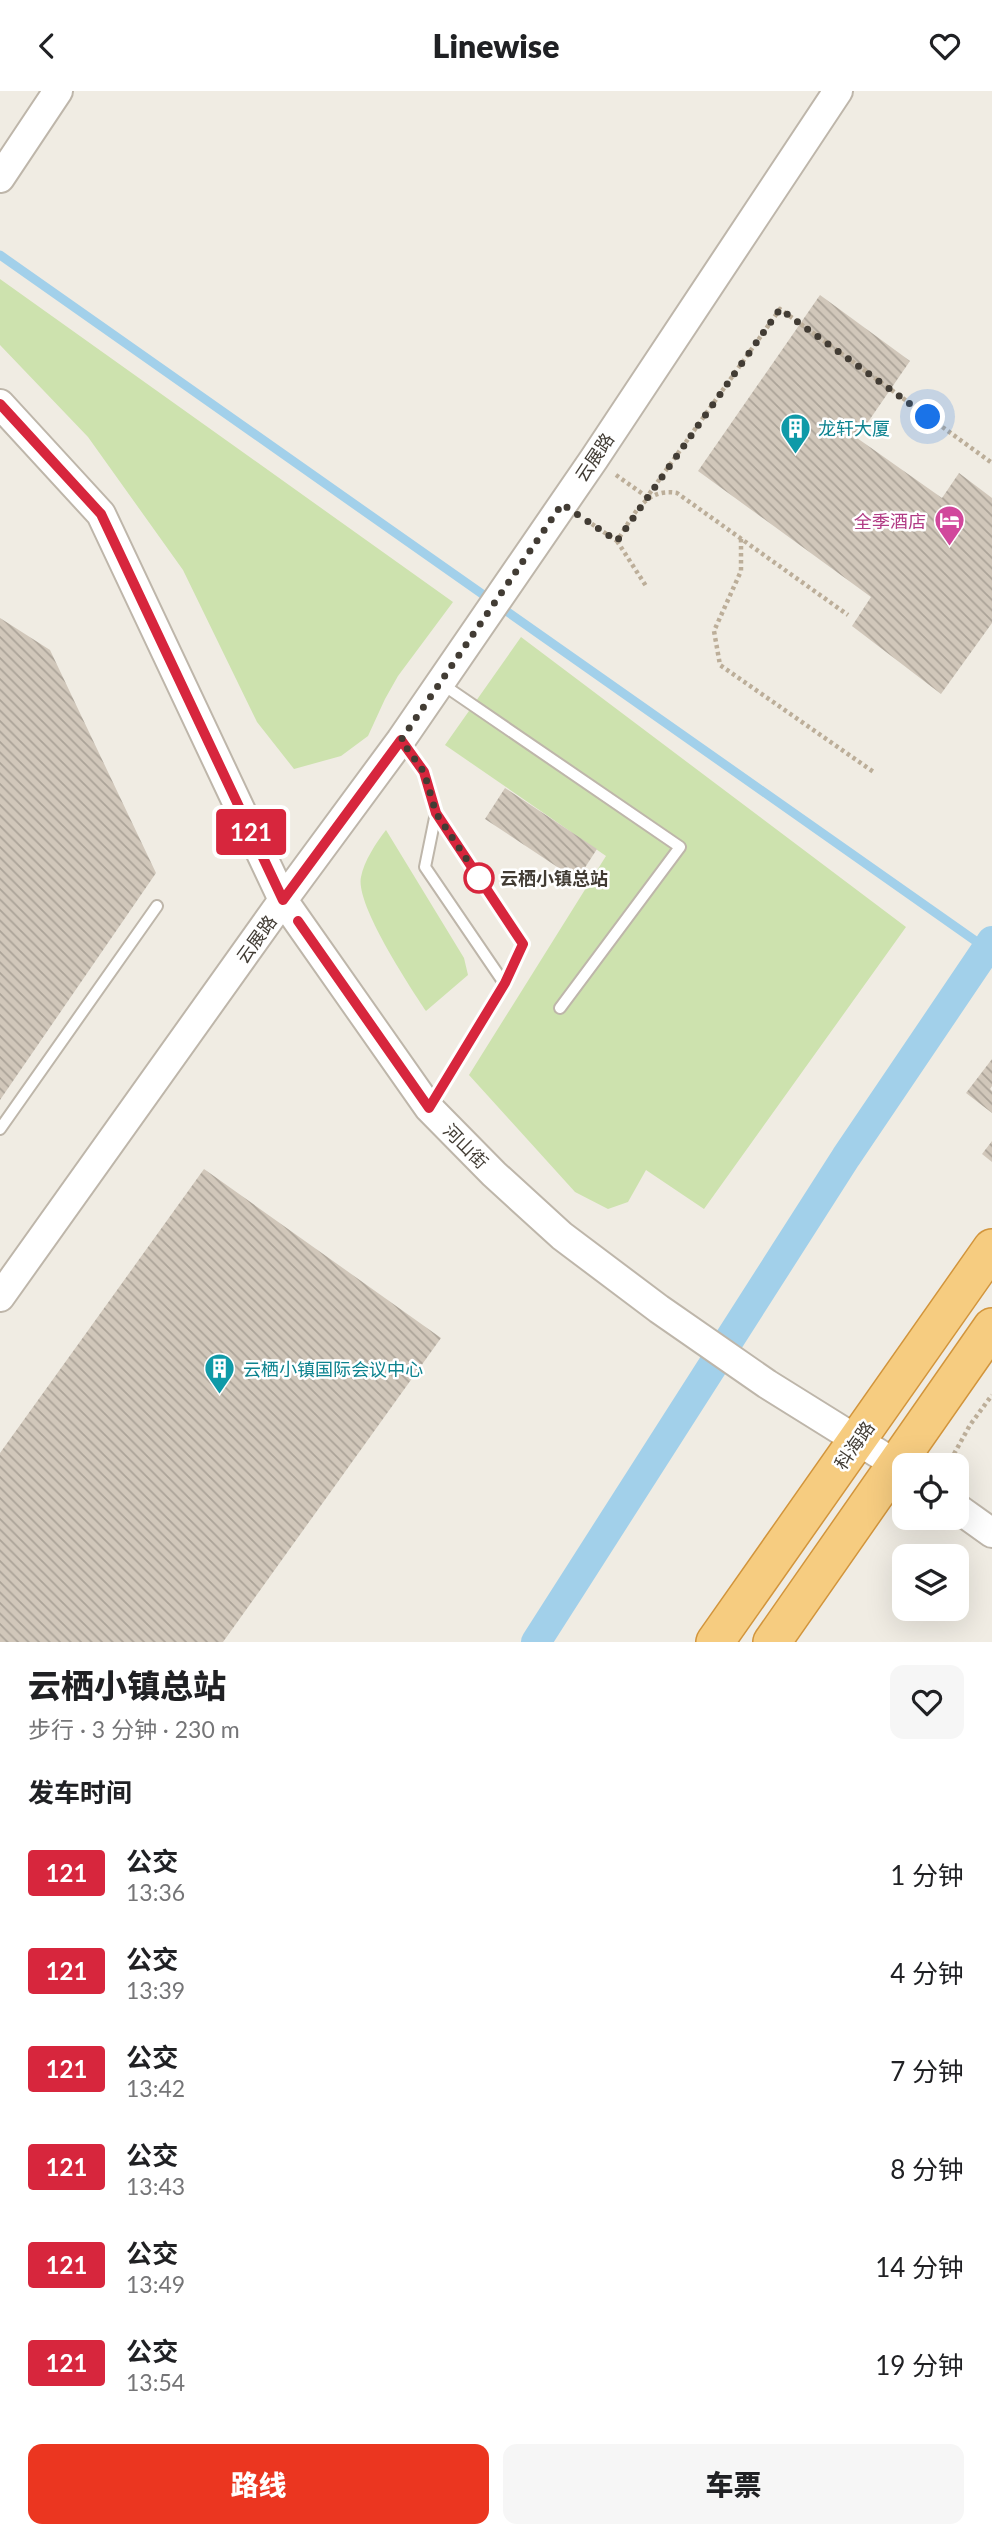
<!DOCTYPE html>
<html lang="zh">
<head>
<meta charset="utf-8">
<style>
	:root { --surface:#fff; --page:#f6f6f6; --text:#202124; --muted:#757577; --accent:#eb3620 }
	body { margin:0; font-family:Lato,"Noto Sans SC",sans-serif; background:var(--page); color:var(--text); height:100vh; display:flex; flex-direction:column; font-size:26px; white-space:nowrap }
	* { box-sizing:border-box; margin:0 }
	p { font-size:23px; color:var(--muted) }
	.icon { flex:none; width:38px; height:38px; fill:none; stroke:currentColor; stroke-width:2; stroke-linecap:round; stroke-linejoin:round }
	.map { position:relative; height:1551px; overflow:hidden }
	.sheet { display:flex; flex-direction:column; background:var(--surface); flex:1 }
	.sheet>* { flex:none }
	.badge { padding:0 14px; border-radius:5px; font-size:24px; line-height:46px }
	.tools { position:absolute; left:892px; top:1362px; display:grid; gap:14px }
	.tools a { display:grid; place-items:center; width:77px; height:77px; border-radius:14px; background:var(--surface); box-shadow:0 7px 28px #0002; font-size:35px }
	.you { position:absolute; width:35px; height:35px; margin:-18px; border:5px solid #fff; border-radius:50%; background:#1a73e8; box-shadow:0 0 0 10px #1a73e833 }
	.map>.badge { position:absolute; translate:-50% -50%; box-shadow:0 0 0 4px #fff }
	h2 { padding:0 28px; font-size:26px; line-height:63px }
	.round { display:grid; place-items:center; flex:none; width:74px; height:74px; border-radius:14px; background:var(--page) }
	.headline { display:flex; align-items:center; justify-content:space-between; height:119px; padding:0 28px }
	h1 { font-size:33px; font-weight:800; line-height:52px }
	.button { display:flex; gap:14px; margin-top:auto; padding:14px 28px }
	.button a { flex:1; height:80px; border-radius:14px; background:var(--accent); color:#fff; font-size:28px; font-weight:800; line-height:80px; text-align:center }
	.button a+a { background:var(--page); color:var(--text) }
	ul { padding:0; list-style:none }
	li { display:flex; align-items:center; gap:21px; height:98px; padding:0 28px }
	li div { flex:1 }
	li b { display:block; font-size:26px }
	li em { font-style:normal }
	li .badge { min-width:77px; font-weight:700; text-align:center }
	header { display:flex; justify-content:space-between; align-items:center; height:91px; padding:0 28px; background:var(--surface); font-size:32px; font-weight:800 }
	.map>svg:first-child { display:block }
</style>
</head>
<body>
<header><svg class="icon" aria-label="back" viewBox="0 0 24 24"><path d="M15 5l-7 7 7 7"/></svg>Linewise<svg class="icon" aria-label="heart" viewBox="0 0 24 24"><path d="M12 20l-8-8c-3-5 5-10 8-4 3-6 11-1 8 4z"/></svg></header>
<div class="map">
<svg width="992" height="1551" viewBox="0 0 992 1551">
	<defs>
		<pattern id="building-back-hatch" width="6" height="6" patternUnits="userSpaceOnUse" patternTransform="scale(1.75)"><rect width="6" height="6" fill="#d1c7ba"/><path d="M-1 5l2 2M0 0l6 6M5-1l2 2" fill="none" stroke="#aba398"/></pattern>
	</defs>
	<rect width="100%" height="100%" fill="#f0ece3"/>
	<!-- green -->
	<path fill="#cde2ae" d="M0,188L453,511L398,585L385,608L368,645L341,665L294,678L257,631L183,479L88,346L0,254Z
		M521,546L906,836L704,1118L646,1079L628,1111L608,1118L575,1101L469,984L606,765L445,654Z
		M386,739L464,867L468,884L426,920C410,896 355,813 361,786C364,770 376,752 386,739Z"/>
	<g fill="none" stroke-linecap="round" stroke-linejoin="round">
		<!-- stream -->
		<path stroke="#a2d0ea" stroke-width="9" d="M0,164L987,858"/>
		<!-- canal -->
		<path stroke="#a2d0ea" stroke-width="30" d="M536,1551L846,1066L992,850"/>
	</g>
	<!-- building -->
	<path fill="url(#building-back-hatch)" d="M820,204L910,270L857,347L942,407L959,382L992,407V532L941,603L852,535L871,506L698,380Z
		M0,527L50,559L156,782L0,1009Z
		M505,697L597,758L577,789L485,728Z
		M992,968V995L990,998L992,1000V1022L966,1002Z
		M992,1050V1071L982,1063Z
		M204,1078L441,1247L223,1551H0V1362Z"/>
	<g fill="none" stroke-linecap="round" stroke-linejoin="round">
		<defs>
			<path id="service" d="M442,593L680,756L560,917
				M401,650L424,681L436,722L523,853L504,892L430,1015
				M436,722L425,776L504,892
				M0,1038L157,815"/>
			<path id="tertiary" d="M0,87L58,0
				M0,313L101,423L283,809L429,1017L494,1083L562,1145L659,1218L767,1293L905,1379
				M0,1206L283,809L401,649L594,368L838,0
				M957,1417L992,1442"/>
			<path id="trunk" d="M715,1551L992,1157
				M772,1551L992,1236"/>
		</defs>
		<!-- service casing -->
		<use href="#service" stroke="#beb6aa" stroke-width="14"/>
		<!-- tertiary casing -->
		<use href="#tertiary" stroke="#beb6aa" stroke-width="32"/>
		<!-- trunk casing -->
		<use href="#trunk" stroke="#d2953c" stroke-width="40"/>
		<!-- path -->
		<path stroke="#bcae99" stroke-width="4.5" stroke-dasharray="3.5 3.5" stroke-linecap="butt" d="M616,384L647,406L780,218L992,372
			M586,429L617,450C633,426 644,396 677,402L848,524
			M741,448V480L714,540L720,574L875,682
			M617,450L646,495
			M954,1363L970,1334L992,1304"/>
		<!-- service -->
		<use href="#service" stroke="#fff" stroke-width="10"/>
		<!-- tertiary -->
		<use href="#tertiary" stroke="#fff" stroke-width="28"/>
		<!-- trunk -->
		<use href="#trunk" stroke="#f6cc80" stroke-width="37"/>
	</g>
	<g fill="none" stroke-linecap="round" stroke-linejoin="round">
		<defs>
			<path id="line" d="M0,313L101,423L283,809L401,649L424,681L436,722L523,853L505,892L429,1017L298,830"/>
		</defs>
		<!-- line casing -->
		<use href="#line" stroke="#fff" stroke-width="16"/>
		<!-- line -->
		<use href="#line" stroke="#d7263d" stroke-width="10"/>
		<!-- walk -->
		<path stroke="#423c34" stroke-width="7" stroke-dasharray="0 12.6" d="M479,787L483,793L436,722L424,681L401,649L562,413L617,450L780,218L928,326"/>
	</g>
	<!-- icons -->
	<defs>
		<symbol id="building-pin" viewBox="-11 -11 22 30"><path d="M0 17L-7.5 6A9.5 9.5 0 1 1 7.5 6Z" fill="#0f9aa8" stroke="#fff"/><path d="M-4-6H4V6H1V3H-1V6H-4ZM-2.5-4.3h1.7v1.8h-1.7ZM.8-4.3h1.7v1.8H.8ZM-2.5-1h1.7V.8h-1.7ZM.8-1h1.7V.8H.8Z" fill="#fff"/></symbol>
		<symbol id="hotel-pin" viewBox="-11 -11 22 30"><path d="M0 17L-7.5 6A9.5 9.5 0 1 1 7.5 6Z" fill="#d1479c" stroke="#fff"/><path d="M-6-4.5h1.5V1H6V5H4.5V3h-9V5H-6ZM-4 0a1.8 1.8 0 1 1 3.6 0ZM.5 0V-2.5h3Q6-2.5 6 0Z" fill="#fff"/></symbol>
	</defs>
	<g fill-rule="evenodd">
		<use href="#building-pin" x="778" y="320" width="35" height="47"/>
		<use href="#hotel-pin" x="932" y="412" width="35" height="47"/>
		<use href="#building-pin" x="202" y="1260" width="35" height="47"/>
	</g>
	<!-- markers -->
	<circle fill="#fff" stroke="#d7263d" stroke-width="3.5" cx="479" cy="787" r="14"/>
	<g text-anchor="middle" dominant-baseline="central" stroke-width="5" stroke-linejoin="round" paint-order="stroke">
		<!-- culture labels -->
		<g font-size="18" fill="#0d838f" stroke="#fff" text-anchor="start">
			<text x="818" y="337">龙轩大厦</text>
			<text x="243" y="1278">云栖小镇国际会议中心</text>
		</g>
		<!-- street labels -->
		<g font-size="18" fill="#423c34" stroke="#fff">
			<text transform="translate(594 366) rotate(-56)">云展路</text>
			<text transform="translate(256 848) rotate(-54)">云展路</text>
			<text transform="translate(466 1055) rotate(45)">河山街</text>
			<text transform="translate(854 1354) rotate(-55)">科海路</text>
		</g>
		<!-- hotel labels -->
		<g font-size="18" fill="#b23c85" stroke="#fff" text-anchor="end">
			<text x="926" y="430">全季酒店</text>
		</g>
		<!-- stop labels -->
		<g font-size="18" font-weight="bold" fill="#423c34" stroke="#fff" text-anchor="start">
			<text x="500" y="787">云栖小镇总站</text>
		</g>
	</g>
</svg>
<div class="tools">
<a><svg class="icon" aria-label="locate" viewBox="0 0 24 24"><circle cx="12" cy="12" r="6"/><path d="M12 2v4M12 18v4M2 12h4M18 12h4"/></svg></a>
<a><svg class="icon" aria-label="layers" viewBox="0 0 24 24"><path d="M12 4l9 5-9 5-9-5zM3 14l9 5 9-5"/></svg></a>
</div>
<div class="you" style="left:928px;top:326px"></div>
<b class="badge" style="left:251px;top:741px;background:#d7263d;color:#fff">121</b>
</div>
<section class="sheet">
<div class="headline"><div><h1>云栖小镇总站</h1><p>步行 · 3 分钟 · 230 m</p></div><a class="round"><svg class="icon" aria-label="heart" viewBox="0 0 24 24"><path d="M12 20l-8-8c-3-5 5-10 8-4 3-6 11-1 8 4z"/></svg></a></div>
<h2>发车时间</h2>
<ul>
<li><span class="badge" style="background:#d7263d;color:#fff">121</span><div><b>公交</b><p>13:36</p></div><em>1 分钟</em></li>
<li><span class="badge" style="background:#d7263d;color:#fff">121</span><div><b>公交</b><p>13:39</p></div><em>4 分钟</em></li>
<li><span class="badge" style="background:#d7263d;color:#fff">121</span><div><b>公交</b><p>13:42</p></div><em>7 分钟</em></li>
<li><span class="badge" style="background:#d7263d;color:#fff">121</span><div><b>公交</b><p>13:43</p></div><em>8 分钟</em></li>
<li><span class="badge" style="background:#d7263d;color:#fff">121</span><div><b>公交</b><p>13:49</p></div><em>14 分钟</em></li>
<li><span class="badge" style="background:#d7263d;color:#fff">121</span><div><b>公交</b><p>13:54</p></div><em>19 分钟</em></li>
</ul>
<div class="button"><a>路线</a><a>车票</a></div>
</section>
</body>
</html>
